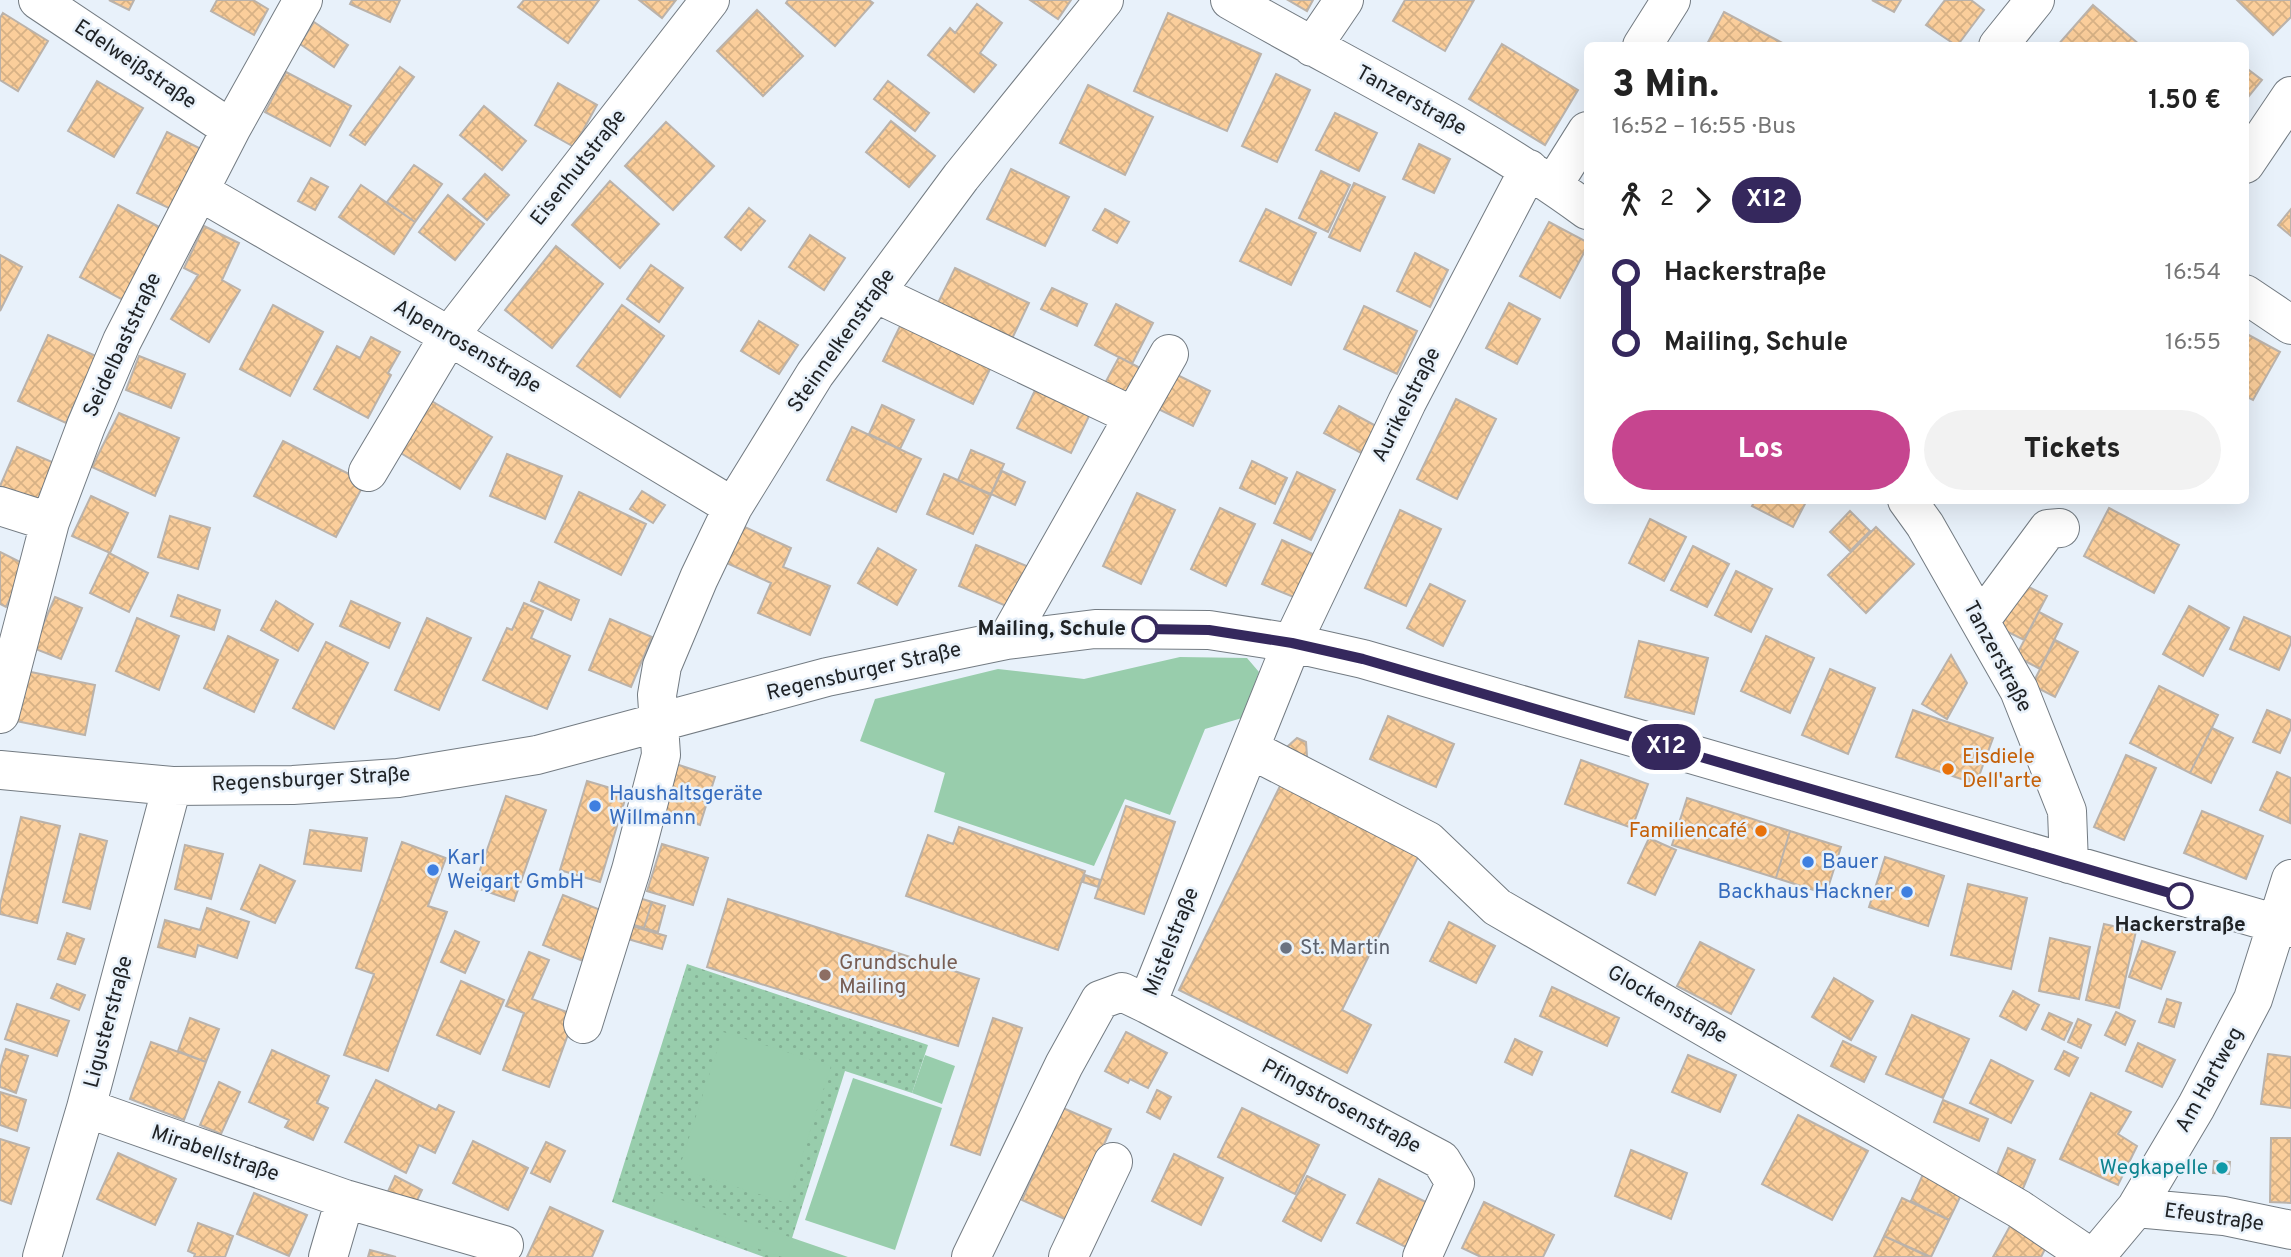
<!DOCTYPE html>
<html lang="de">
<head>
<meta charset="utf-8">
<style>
	:root { --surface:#fff; --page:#f2f2f2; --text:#222; --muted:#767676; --accent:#c6458f }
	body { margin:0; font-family:Overpass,sans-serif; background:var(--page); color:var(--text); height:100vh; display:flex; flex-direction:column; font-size:26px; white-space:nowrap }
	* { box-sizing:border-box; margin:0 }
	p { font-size:23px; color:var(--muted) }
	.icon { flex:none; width:38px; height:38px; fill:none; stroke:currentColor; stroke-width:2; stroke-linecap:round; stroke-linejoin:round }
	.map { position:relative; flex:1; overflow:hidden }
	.sheet { position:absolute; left:1584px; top:42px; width:665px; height:462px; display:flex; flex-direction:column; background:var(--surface); border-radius:10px; box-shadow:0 7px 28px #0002 }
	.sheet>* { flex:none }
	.badge { padding:0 14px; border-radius:23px; font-size:24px; line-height:46px }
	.map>.badge { position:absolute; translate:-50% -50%; box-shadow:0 0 0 4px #fff }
	.legs { display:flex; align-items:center; gap:10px; height:77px; padding:0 28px; font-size:23px }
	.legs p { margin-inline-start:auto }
	.headline { display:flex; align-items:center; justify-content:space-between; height:119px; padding:0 28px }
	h1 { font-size:38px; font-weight:800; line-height:52px }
	.cta { display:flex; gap:14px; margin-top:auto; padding:14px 28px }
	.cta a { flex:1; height:80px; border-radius:42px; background:var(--accent); color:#fff; font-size:28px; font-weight:800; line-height:80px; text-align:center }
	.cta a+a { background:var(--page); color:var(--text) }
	ul { padding:0 28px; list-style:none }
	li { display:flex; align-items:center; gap:24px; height:70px; font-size:26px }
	li i { display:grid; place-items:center; width:10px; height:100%; margin:0 9px; background:currentColor }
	li i::after { content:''; width:18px; height:18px; margin:-9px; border:5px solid; border-radius:50%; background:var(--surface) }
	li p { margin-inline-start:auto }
	li:first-child i { background:linear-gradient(#0000 50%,currentColor 0) }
	li:last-child i { background:linear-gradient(currentColor 50%,#0000 0) }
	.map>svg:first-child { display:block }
</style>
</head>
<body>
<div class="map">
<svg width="2291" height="1257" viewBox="0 0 2291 1257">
	<defs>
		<pattern id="grass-dots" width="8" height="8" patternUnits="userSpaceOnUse" patternTransform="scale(1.75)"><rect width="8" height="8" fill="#98cdac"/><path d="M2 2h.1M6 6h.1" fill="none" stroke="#83b094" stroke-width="1.8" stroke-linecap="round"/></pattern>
		<pattern id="building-cross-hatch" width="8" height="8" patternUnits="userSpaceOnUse" patternTransform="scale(1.75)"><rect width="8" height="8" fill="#fbce9b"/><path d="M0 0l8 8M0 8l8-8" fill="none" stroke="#d7b185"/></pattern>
	</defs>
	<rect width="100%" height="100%" fill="#e8f1fa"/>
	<!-- grass -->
	<path fill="url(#grass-dots)" d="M687,964L928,1045L912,1093L845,1071L786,1257H764L612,1202Z"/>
	<!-- park -->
	<path fill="#98cdac" d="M1180,657L1247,658L1259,672L1242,718L1205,729L1170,815L1125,799L1094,866L934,812L945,773L860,741L875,699L998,669L1084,679Z
		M723,1032L831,1066L787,1203L679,1169Z
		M925,1055L955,1066L942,1104L912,1093Z
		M853,1078L942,1108L895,1250L805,1220Z
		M658,1192L848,1257H782L651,1212Z"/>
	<!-- building -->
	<path fill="url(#building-cross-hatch)" stroke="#bab2aa" stroke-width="2" d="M109,0H134L129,10Z
		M217,0H253L268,9L254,35L211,11Z
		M352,0H400L390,22L350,4Z
		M524,0H599L568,43L518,7Z
		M639,0H676L662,18Z
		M788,0H869L873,3L835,46L786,3Z
		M1030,0H1071L1058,19Z
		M1288,0H1313L1307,11Z
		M1405,0H1474L1445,51L1393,21Z
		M1872,0H1901L1894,12Z
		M1945,0H1971L1984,10L1957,46L1926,25Z
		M2237,0H2291V17L2273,35Z
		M977,4L1002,23L980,53L996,65L974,92L928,55L950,28L955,33Z
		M2093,5L2140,45L2057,46Z
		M757,10L803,56L763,96L717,51Z
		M1724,12L1788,46H1706Z
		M3,13L48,41L18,91L0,80V18Z
		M1168,13L1261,54L1227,131L1134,91Z
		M314,22L348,45L334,67L300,44Z
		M1502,44L1578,90L1545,145L1469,99Z
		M400,67L414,77L365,145L350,135Z
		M2245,67L2262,80L2245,101Z
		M286,72L351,106L330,146L265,112Z
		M1276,74L1310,90L1277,162L1242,146Z
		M97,81L143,108L114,157L68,131Z
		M888,81L929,113L915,131L874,99Z
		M558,83L597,105L574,147L535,125Z
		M1088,85L1153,117L1125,175L1060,143Z
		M484,106L526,141L502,170L460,135Z
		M1335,113L1377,133L1359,171L1316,150Z
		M891,121L935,156L909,187L866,152Z
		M666,122L714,166L673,210L625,166Z
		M167,132L203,150L173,210L137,193Z
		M1419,144L1450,159L1434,193L1403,179Z
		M414,165L442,184L415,222L387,202Z
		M1011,169L1069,197L1045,246L987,219Z
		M1321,171L1350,185L1328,232L1299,218Z
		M485,174L509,195L487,220L463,199Z
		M311,178L328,187L315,210L298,201Z
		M610,181L659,224L620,268L572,225Z
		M1354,183L1385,197L1360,251L1329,237Z
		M361,185L415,222L394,254L339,217Z
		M448,195L484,224L455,260L419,232Z
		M118,205L161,228L123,300L80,277Z
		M749,208L765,221L741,250L725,237Z
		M1105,209L1129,222L1117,243L1093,230Z
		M1266,209L1316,233L1291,285L1240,261Z
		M2291,209V236L2278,225Z
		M1549,222L1587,242V247L1560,298L1520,276Z
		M204,226L239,243L222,280L240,290L209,342L171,319L198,275L184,268Z
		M810,235L845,258L824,290L789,267Z
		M556,246L603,284L552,348L505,310Z
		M1415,253L1448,270L1430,307L1397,291Z
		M0,255L22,267L0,311Z
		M651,265L683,288L659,322L627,299Z
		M955,268L1029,303L1009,345L935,309Z
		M1052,288L1087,304L1077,326L1041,309Z
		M1509,303L1540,319L1517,364L1486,348Z
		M1116,304L1153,323L1132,364L1095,345Z
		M273,305L323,332L290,396L240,369Z
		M622,305L664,336L620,397L577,366Z
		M1364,306L1417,331L1397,374L1344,349Z
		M903,320L993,363L973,404L883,361Z
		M759,321L798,345L779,374L741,351Z
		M2245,333L2280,352L2253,400L2245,396Z
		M48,335L96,356L66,423L18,401Z
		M371,337L400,352L388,373L391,375L368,418L314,389L337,346L360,358Z
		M139,356L185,374L171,408L126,390Z
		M1119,357L1142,369L1128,397L1104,385Z
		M1165,369L1210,391L1193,426L1148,404Z
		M1037,386L1091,412L1071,453L1017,428Z
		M1456,399L1496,419L1457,499L1417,479Z
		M430,400L492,437L460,489L399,452Z
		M882,405L914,420L900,449L869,434Z
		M1339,406L1376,426L1361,453L1324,433Z
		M119,413L179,438L155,496L92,467Z
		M852,427L921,459L896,512L827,480Z
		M283,441L365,482L336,537L254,496Z
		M17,447L59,465L42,505L0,486Z
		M971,450L1004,464L991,494L958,480Z
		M507,454L562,476L545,519L490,496Z
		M1252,461L1287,478L1275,504L1240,488Z
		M1002,471L1025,482L1015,505L991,494Z
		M1297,472L1335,490L1311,540L1274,523Z
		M944,474L991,495L973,534L927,514Z
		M642,491L665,505L653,523L630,509Z
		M579,492L646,524L621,575L555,542Z
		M1137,493L1175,510L1141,584L1103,566Z
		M91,496L128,513L110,553L72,536Z
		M1755,500H1807L1793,527L1752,506Z
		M1220,508L1255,524L1226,586L1191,569Z
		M2109,508L2179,545L2154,593L2084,556Z
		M1400,510L1441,529L1406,606L1365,588Z
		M1850,511L1870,531L1850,551L1830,532Z
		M170,516L210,528L198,569L158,557Z
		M1650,519L1686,537L1664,581L1629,563Z
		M736,523L791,548L783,567L830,586L810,635L758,613L771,583L720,560Z
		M1876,527L1914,564L1866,613L1828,575Z
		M1282,540L1315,555L1296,598L1262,584Z
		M976,545L1029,567L1011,608L959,586Z
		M1693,546L1729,564L1707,607L1671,590Z
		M878,548L916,570L897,605L858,583Z
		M0,552L26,565L6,607L0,604Z
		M109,553L148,573L129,612L90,593Z
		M1736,571L1772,589L1751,632L1715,615Z
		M539,582L579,600L571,620L531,601Z
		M1430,584L1465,601L1443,646L1407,628Z
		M2023,584L2047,596L2024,640L2000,628Z
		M178,595L220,610L214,630L171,616Z
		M55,597L82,608L61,659L33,648Z
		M276,601L313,624L298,651L261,630Z
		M351,601L400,623L389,648L340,626Z
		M524,603L543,611L531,638L570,656L547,709L483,680L507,628L512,630Z
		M2189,606L2229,628L2203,676L2163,654Z
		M2039,612L2062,624L2040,669L2016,656Z
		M2244,617L2291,637V643L2279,670L2230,649Z
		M137,618L179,636L159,690L116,671Z
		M427,618L471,638L439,710L395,690Z
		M610,619L652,637L631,687L589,670Z
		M228,636L278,660L254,712L204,688Z
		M1766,636L1814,658L1790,713L1741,691Z
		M2055,640L2078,652L2055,697L2032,685Z
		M1639,641L1708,658L1694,714L1625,697Z
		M326,642L368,663L334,729L293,708Z
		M1951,655L1967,683L1947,719L1922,704Z
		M1830,669L1875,688L1848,754L1802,735Z
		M21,670L95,685L85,735L11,720Z
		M2159,686L2218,715L2190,773L2130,743Z
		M1913,710L1993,738L1976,784L1896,757Z
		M2267,710L2291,720V728L2280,753L2253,742Z
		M1388,716L1454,744L1436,787L1370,759Z
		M2212,728L2233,738L2211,783L2190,773Z
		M1297,738L1306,742L1307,756L1298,762L1287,747Z
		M2126,755L2156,768L2124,840L2094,827Z
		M1581,760L1648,784L1632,828L1565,804Z
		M670,762L715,777L700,825L654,810Z
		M2277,772L2291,778L2290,823L2260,810Z
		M587,781L627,793L600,882L560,870Z
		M1281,784L1420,853L1342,1010L1371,1025L1347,1073L1179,990Z
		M506,796L546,810L514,901L474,887Z
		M1687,798L1790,831L1776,878L1672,845Z
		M1126,806L1175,822L1144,914L1095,898Z
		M2202,811L2263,836L2246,879L2184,853Z
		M21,817L60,826L37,923L0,914V905Z
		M959,827L1085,871L1058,950L906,896L928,835L953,844Z
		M310,830L367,838L361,871L304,864Z
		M1790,831L1841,847L1826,894L1776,878Z
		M80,834L107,841L90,909L63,902Z
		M1649,838L1676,850L1655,895L1628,883Z
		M402,842L446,858L428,906L447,912L388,1071L344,1055L374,974L356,968Z
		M662,844L708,858L693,905L647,891Z
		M185,845L223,854L211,899L175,889Z
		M1885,857L1944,876L1928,926L1869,907Z
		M260,865L295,881L275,923L241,909Z
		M1085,875L1100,880L1098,887L1083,882Z
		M1968,884L2027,898L2011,969L1951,955Z
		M563,895L603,911L583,961L543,945Z
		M639,898L652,902L644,928L631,924Z
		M728,899L979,979L958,1046L707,967Z
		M652,902L665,906L658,932L644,928Z
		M207,908L249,922L237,958L198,945L195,957L158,947L165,920L200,930Z
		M1449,922L1495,946L1476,983L1430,961Z
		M2104,924L2136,931L2119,1008L2086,1000Z
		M632,926L666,936L662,949L628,939Z
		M455,931L479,942L465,973L441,962Z
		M67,933L84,939L75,964L58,959Z
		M2050,938L2090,947L2079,999L2039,991Z
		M2142,941L2175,952L2161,989L2129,977Z
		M1700,942L1754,970L1731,1014L1677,986Z
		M529,952L549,960L532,999L575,1015L549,1087L503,1070L524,1013L506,1006Z
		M1834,978L1873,1001L1851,1040L1812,1017Z
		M461,981L504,1000L480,1054L437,1035Z
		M57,984L85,995L79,1010L51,998Z
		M1552,987L1619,1018L1607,1046L1540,1016Z
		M2013,991L2039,1005L2026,1030L2000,1016Z
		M2167,999L2181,1003L2174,1027L2159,1022Z
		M17,1004L69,1021L57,1056L5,1039Z
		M2116,1012L2135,1021L2125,1045L2105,1035Z
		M2049,1013L2072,1023L2064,1040L2042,1029Z
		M1912,1015L1969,1039L1943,1098L1886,1074Z
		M190,1018L219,1029L206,1062L178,1051Z
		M993,1018L1022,1028L980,1155L951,1145Z
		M2078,1019L2091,1025L2081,1048L2068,1042Z
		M1126,1032L1167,1053L1148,1088L1130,1079L1128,1083L1105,1071Z
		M1515,1039L1542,1052L1532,1075L1505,1062Z
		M1843,1041L1876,1057L1864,1082L1831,1066Z
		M151,1042L206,1062L184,1120L130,1099Z
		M2138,1043L2175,1060L2162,1087L2126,1071Z
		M6,1049L28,1056L16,1093L0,1087V1069Z
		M272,1050L329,1076L317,1103L328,1108L313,1140L285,1127L289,1120L249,1102Z
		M2064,1051L2078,1058L2069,1076L2055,1069Z
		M2268,1054L2291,1057V1108L2261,1104Z
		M1688,1055L1736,1075L1720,1112L1672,1092Z
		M1991,1060L2033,1081L2011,1123L1970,1103Z
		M376,1080L436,1110L439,1105L454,1112L435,1153L419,1145L406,1173L345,1142Z
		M219,1082L240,1092L221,1134L200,1125Z
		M1157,1090L1171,1097L1160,1119L1147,1112Z
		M0,1092L26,1100L17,1131L0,1125Z
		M2091,1093L2131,1112L2118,1134L2137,1146L2118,1185L2060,1159Z
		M1943,1100L1988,1119L1979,1141L1934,1122Z
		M1063,1108L1111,1129L1069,1221L1022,1200Z
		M1242,1108L1319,1145L1295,1194L1218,1157Z
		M1798,1115L1868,1151L1832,1220L1762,1184Z
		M2271,1138H2291V1203L2270,1202Z
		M0,1139L29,1148L11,1204L0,1200Z
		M473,1141L528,1168L508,1210L453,1183Z
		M546,1142L565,1151L550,1182L531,1173Z
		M2008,1148L2035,1160L2022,1191L1995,1179Z
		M1631,1150L1687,1173L1671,1219L1615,1196Z
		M118,1153L176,1179L155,1225L97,1199Z
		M1174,1154L1223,1178L1201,1225L1152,1201Z
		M2214,1161L2230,1162L2229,1174L2213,1173Z
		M1924,1172L1963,1191L1949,1220L1911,1201Z
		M395,1176L422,1190L411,1213L384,1200Z
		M1307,1176L1345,1195L1321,1241L1283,1221Z
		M1379,1179L1440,1209L1418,1253L1357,1223Z
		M254,1193L307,1215L289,1256L237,1234Z
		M1902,1198L1949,1220L1931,1257L1884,1236Z
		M1484,1202L1554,1235L1543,1257H1481L1462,1248Z
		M550,1207L603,1231L592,1257H527Z
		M198,1223L233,1236L225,1257H194L195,1254L188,1251Z
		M2010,1226L2047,1245L2041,1257H1993Z
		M1884,1236L1929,1257H1874Z
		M370,1250L396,1257H368Z"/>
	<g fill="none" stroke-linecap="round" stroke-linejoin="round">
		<defs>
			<path id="minor" d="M38,0L231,129
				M1230,0C1350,69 1475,128 1587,210
				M1642,46L1671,0
				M1998,46L2035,0
				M1312,47L1344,0
				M2245,164L2291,96
				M1553,185L1587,131
				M199,191L449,336L733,507
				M875,293L1133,416
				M2245,294L2291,325
				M368,472L449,336L710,0
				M1907,500L1925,525L2019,690L2067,811L2069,864
				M0,506L50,522
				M1980,621L2048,529L2060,528
				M1007,640L1169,354
				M0,714L50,522L86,426L122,341L231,129L303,0
				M1250,749L1428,841L1497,907L2019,1209L2090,1257
				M0,770L172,786L293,785L398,778L537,755L827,677L1007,640L1095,629L1209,630L1292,643L1363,659L2291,928
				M1147,1004L1441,1160L1455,1183L1422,1257
				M583,1024L631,870L661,755L657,695L662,666L699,578L733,507L815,374L961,177L1104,0
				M86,1108L345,1199L504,1245
				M2136,1208L2224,1216L2291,1230
				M42,1257L86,1108L172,786
				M328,1257L345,1199
				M971,1257L1064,1065L1100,1000L1122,992L1147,1004L1292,643L1407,402L1529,169
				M1068,1257L1113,1162
				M2095,1257L2136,1208L2196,1107L2253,999L2291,879"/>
		</defs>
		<!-- minor casing -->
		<use href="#minor" stroke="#737b82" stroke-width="40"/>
		<!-- minor -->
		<use href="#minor" stroke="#fff" stroke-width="38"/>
	</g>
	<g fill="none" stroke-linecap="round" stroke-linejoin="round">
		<defs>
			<path id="line-1" d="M1145,629L1209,630L1292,643L1363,659L2180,896"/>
		</defs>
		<!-- line-1 casing -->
		<use href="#line-1" stroke="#fff" stroke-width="16"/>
		<!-- line-1 -->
		<use href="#line-1" stroke="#35285d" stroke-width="10"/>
	</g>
	<!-- markers -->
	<g fill="#fff" stroke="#35285d" stroke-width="3.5">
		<circle cx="1145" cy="629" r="12"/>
		<circle cx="2180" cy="896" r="12"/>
	</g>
	<g fill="#e8710a" stroke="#e8f1fa" stroke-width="2.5">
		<circle cx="1948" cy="769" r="7"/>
		<circle cx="1761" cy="831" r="7"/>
	</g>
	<g fill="#3f7fe0" stroke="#e8f1fa" stroke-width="2.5">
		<circle cx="595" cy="806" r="7"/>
		<circle cx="1808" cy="862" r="7"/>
		<circle cx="433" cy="870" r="7"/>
		<circle cx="1907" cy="892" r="7"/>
	</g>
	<circle fill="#6b7280" stroke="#e8f1fa" stroke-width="2.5" cx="1286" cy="948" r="7"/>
	<circle fill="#8d6e63" stroke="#e8f1fa" stroke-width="2.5" cx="825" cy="975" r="7"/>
	<circle fill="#0f9aa8" stroke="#e8f1fa" stroke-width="2.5" cx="2222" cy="1168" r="7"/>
	<g text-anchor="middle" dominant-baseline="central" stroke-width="5" stroke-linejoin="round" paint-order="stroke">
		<!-- street labels -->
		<g font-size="21" fill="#202326" stroke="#e8f1fa">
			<text transform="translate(135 65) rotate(34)">Edelweißstraße</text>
			<text transform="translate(1411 101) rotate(29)">Tanzerstraße</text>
			<text transform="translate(579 168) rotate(-52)">Eisenhutstraße</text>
			<text transform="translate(842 341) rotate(-55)">Steinnelkenstraße</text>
			<text transform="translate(123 345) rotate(-65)">Seidelbaststraße</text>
			<text transform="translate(467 347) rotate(30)">Alpenrosenstraße</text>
			<text transform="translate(1407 405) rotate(-63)">Aurikelstraße</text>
			<text transform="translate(1997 657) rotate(62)">Tanzerstraße</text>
			<text transform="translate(864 672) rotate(-13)">Regensburger Straße</text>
			<text transform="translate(311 780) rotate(-3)">Regensburger Straße</text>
			<text transform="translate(1172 942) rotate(-68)">Mistelstraße</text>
			<text transform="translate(1667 1005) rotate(30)">Glockenstraße</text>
			<text transform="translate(109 1022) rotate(-75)">Ligusterstraße</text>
			<text transform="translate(2210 1080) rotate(-61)">Am Hartweg</text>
			<text transform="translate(1341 1107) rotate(28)">Pfingstrosenstraße</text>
			<text transform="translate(215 1154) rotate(19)">Mirabellstraße</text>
			<text transform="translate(2214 1218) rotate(8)">Efeustraße</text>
		</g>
		<!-- stop labels -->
		<g font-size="21" font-weight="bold" fill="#202326" stroke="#e8f1fa" text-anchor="end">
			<text x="1126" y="629">Mailing, Schule</text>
			<text x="2180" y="925" text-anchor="middle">Hackerstraße</text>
		</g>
		<!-- food labels -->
		<g font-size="21" fill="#c56008" stroke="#e8f1fa" text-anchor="start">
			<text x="1962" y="757">Eisdiele<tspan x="1962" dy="24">Dell'arte</tspan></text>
			<text x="1747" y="831" text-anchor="end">Familiencafé</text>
		</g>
		<!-- shop labels -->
		<g font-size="21" fill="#366cbe" stroke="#e8f1fa" text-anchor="start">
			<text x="609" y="794">Haushaltsgeräte<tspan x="609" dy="24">Willmann</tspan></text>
			<text x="447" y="858">Karl<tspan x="447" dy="24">Weigart GmbH</tspan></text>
			<text x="1822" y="862">Bauer</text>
			<text x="1893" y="892" text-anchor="end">Backhaus Hackner</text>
		</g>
		<!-- worship labels -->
		<g font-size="21" fill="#5b616d" stroke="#e8f1fa" text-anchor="start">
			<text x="1300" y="948">St. Martin</text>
		</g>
		<!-- education labels -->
		<g font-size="21" fill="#785e54" stroke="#e8f1fa" text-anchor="start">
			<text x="839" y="963">Grundschule<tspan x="839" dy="24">Mailing</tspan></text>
		</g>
		<!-- culture labels -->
		<g font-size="21" fill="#0d838f" stroke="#e8f1fa" text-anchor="end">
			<text x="2208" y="1168">Wegkapelle</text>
		</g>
	</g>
</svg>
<b class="badge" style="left:1666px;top:747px;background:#35285d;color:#fff">X12</b>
<section class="sheet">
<div class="headline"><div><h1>3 Min.</h1><p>16:52 – 16:55 · Bus</p></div><b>1.50 €</b></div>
<div class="legs"><svg class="icon" aria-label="walk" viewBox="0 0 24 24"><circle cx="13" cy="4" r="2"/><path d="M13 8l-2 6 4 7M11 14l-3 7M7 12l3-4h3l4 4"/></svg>2<svg class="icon" aria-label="forward" viewBox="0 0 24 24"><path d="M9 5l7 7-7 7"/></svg><b class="badge" style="background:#35285d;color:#fff">X12</b></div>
<ul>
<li><i style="color:#35285d"></i><b>Hackerstraße</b><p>16:54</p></li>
<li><i style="color:#35285d"></i><b>Mailing, Schule</b><p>16:55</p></li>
</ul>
<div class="cta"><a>Los</a><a>Tickets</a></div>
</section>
</div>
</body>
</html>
